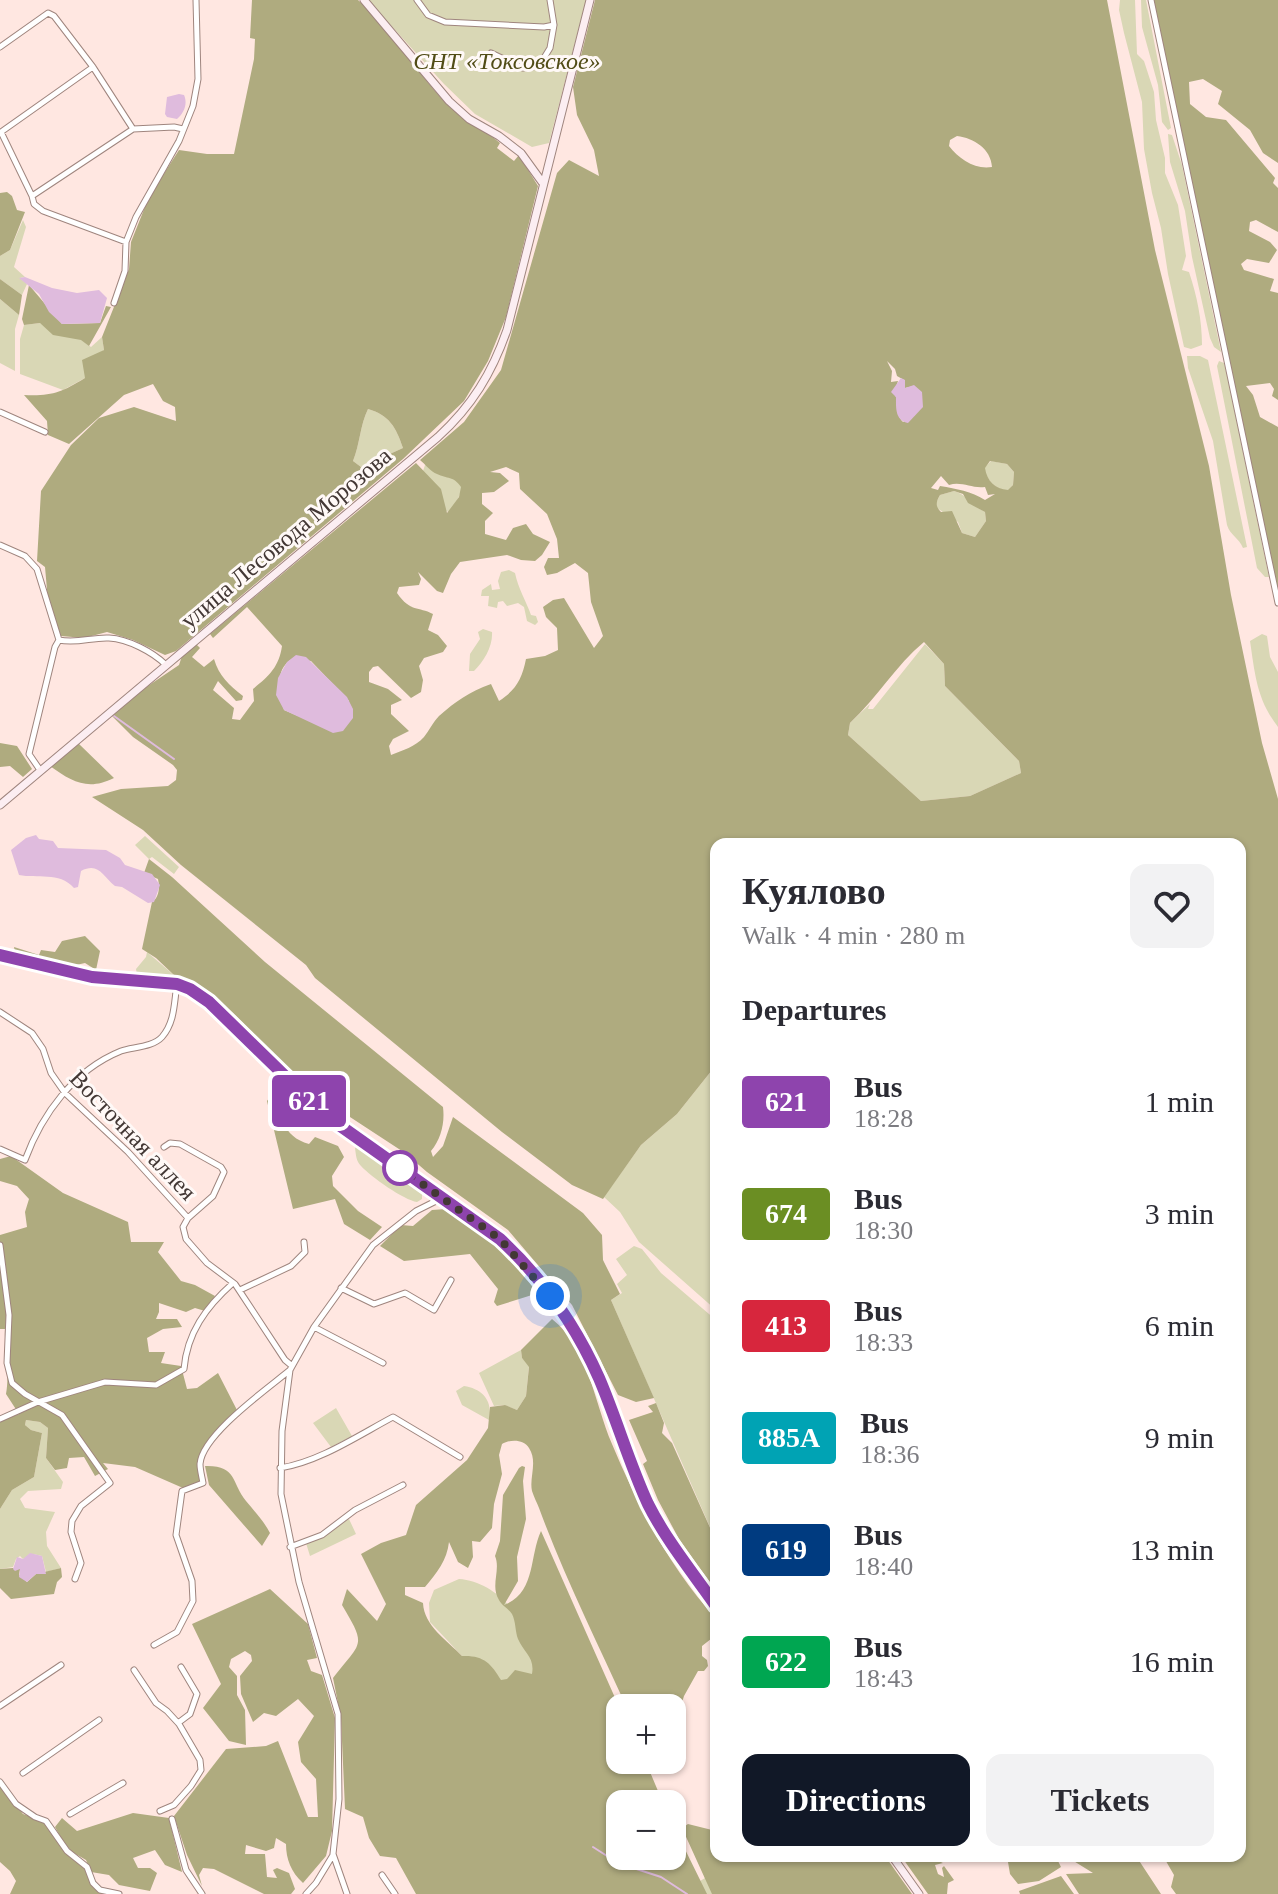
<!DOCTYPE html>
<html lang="en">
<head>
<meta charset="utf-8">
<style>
	:root { --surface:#fff; --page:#f2f2f3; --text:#2b2b33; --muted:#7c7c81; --accent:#111827 }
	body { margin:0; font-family:"Times New Roman",serif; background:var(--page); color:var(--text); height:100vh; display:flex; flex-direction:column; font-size:30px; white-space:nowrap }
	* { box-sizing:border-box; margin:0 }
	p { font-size:26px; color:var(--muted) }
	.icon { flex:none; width:44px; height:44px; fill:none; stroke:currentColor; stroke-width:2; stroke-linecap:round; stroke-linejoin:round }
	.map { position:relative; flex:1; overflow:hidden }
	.side { position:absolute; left:710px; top:838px; width:536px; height:1024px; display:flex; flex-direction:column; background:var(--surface); border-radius:16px; box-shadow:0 2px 6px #0004 }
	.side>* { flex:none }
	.badge { padding:0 16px; border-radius:6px; font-size:28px; line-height:52px }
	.controls { position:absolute; left:606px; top:1694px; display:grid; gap:16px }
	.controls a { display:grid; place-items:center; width:80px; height:80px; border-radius:16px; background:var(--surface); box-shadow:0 2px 6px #0004; font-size:40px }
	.you { position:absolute; width:40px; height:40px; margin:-20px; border:6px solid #fff; border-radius:50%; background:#1a73e8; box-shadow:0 0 0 12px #1a73e833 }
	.map>.badge { position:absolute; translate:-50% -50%; box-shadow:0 0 0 4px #fff }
	h2 { padding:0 32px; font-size:30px; line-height:72px }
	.round { display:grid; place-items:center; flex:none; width:84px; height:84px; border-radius:16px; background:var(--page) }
	.summary { display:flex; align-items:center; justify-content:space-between; height:136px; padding:0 32px }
	h1 { font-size:38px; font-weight:800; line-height:60px }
	.button { display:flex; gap:16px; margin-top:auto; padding:16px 32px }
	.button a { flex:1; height:92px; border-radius:16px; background:var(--accent); color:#fff; font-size:32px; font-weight:800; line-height:92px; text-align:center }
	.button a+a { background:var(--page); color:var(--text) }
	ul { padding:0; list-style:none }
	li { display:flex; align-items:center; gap:24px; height:112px; padding:0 32px }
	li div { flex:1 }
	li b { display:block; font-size:30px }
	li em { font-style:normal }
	li .badge { min-width:88px; font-weight:700; text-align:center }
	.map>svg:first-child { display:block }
</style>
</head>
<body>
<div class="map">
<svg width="1278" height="1894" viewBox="0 0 1278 1894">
	<rect width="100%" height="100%" fill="#ffe7e1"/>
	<!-- green -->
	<path fill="#d9d7b5" d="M368,0H586L549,143L532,147L475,114L444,84Z
		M1120,0H1135L1137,54L1144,61L1154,92L1156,120L1165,158V173L1178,205L1186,256L1182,270L1189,272C1197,296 1202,320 1202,345L1191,349L1184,347L1168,274L1161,228L1152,193L1144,149L1142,102L1124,33L1119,10Z
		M1141,0H1146L1171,128L1168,130L1162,122L1158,85L1142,27Z
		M1168,134L1172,135L1182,165L1221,352L1214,347L1210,338L1192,257L1185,211L1170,162Z
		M23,220L26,227L14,267L25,277L20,278L27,284L22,295L0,279V256L10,250Z
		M0,299L19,315L15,329V371L0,363Z
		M40,323L82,340L91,347L102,337L104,350L95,356L85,378L63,390L20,374V339L24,325Z
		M1187,356H1200L1208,360L1247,547L1243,548C1239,538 1230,535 1227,525L1213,441L1188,368Z
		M1219,361L1224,363L1227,375L1269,577H1265L1257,568L1217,366Z
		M368,409C389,415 396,427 403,448L361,467L353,461C360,444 360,425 368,409Z
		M991,461L1007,464L1014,472L1013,485L1008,491C995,489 987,481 984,468Z
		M425,465L453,473L464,485L452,512L440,511L420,480Z
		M954,491C967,495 973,506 985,512L986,521L975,537L962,533L958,522L937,508L936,503L940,495Z
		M509,570L515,573C518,588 526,601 531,615L536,616L538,622L535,625L527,621L524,607L518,603L507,606L503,601L498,602L497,608L488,606L489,596H481L482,590L491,584L492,590L500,589L498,581L501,572Z
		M483,629L492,632C493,646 484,661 474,671H469L470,654L480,639L478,632Z
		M1262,634L1267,636L1270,657L1278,672V727C1257,700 1255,675 1250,641Z
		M925,644L944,664L945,686L1019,761L1021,773L970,796L921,801L848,735L850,723L870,704L868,709H873Z
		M145,836L179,867L174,874L152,857L149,859L135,845Z
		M147,952L175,976L137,975L136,969L146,957Z
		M716,1065V1310L639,1242L620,1212L604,1197L641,1145L677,1114Z
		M357,1146L422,1192V1199L417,1202C404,1200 371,1177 361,1166C356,1161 356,1155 355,1148Z
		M634,1246L642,1249L661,1273L716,1320V1541L611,1300L622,1293L617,1284L627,1275L616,1259Z
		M521,1350L522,1358L529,1366L526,1396L517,1410L504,1405L494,1406L479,1373Z
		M464,1386C483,1389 493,1401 489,1420L462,1405L456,1391Z
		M336,1408L352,1436L331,1447L313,1423Z
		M26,1420L40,1422L48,1428L46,1458L63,1482L61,1489L28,1491L20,1499L25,1508L55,1512L46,1532L47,1546L61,1568L46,1572L42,1556L33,1554L23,1559L20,1556L16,1559L13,1567L0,1569V1509L12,1490L34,1477L42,1433L31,1430L25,1425Z
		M349,1519L356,1534L310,1556L306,1543Z
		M459,1579C479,1580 499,1593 511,1608L620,1856L692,1886L705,1878L694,1843L716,1856L821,1894H678L634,1875L462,1656L430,1622L429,1603L434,1590Z"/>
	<!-- forest -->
	<path fill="#afab7f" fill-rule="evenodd" d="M252,0H358C393,30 416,73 449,106C465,121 484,129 500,143L497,148L514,161L519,155L538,186L506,317L488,361L464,401L403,459L176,651L165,655L133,640L107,632L84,638L61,636L48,601L45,567L37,561L41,491L71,445L99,418L134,407L176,421L175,407L163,401L153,384L124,395L69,444L48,435L47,421L24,395C53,396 60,393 85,378L82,360L104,350L102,337L129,269L131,242L149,197L179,150L207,154H234L254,59L255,39L250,38ZM368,409C389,415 396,427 403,448L361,467L353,461C360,444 360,425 368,409Z
		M595,0H1107L1155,250L1209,466L1231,595L1262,743L1278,799V1894H1176L1171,1887L1174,1875L1163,1856H1240V844H716V1065L677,1114L641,1145L603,1199L572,1185L502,1132L315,978L306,965L181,865L143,830L92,797L121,789L168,786L176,780L177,770L173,765L133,737L112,716L142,690L179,665L182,656L196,644L200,648L192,657L204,667L214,659C219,676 229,685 243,696L242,700L236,701L218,681L213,690L234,708L232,719L240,720L254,701L253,689C269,676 279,667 282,646L247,607L213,638L210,634L416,463L441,489L447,513L459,497L461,487C454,476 447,479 437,474C431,472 425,464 420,460L464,422L501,370L557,173L569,160L599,176L594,150L577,115L573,87ZM957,136C974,138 991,149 992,167C975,170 959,159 949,146L950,140ZM887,361L895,369L897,376L904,380L905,388L914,386L921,396L915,415L903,422C894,412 900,402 894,393L898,381L891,382L892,371ZM990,461L1007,464L1014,472L1013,485L1008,490C995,489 987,481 985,468ZM506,467L519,473L520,489L547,514L557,539L559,558H548L544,567L547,575L557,573L575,563L588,573L591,602L603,636L594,648L564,598L553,600L543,607L546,617L557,628L558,650L545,656L526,659C522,679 516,690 499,701L491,684C469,692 456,701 439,716C433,722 429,731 424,737C415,747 403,750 391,755L389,746L393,739L409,731L391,714V705L402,700L388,689L369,682V672L373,667L378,666L411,698L421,692L423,680L419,666L424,658L443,652L447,646L438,635L428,630L433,614C418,606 411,613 397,593L399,587L419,585L421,579L418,572L437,591L443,593L451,574L460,562L507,555L521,560L535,561L542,555L550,542L533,534L526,524L513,528L506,540L485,534V521L493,513L482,504V493L494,492L509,481L500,473L490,472ZM941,476L949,485C962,481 972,489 985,487L988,495L995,494L985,500C971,491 957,489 940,486L938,490L931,488ZM954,491L963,494L968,503L985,512L986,521L975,537L962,533L952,511L941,512C935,506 936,502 940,495ZM924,642L944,664L945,686L1019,761L1021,773L970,796L921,801L848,735L850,723C877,698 896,665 924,642ZM292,659L311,661L349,701L298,716L284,710C281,691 273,671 292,659Z
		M1152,0H1278V163L1263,153L1250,130L1218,104L1222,91L1203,79L1189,82L1190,104L1206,117L1226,120L1275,178L1273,183L1278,188V232L1256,220L1250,222L1249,231L1270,242L1277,250L1269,263L1247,259L1241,264L1244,270L1274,279L1270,291L1278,293V400L1272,396L1274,389L1270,383L1246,386L1253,395L1260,417L1278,427V595Z
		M7,192L12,196L17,210L25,212L10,250L0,256V193Z
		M0,279L22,295L19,315L0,299Z
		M29,285L62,324L100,323L106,306L111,307L89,346L81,340L53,335L40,323L24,325L22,319Z
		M0,743L17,746L32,769L23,777L10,766L0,767Z
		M78,743L114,778C88,791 72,782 50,766Z
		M149,859L172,877L265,962L443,1107C445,1123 441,1139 431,1151L433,1157L443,1146L453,1117L583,1213L602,1235L603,1260L620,1294L611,1300L654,1398L636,1402L618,1395L572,1305L508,1230L427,1172L405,1153L324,1100L314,1091L313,1083L295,1076L235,1015L206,990L175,976L156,958L142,949L152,902C159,898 160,887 158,879L144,873Z
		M85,936L100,951L96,970L85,963C58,970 48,963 21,955L15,952L14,947L39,955L41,950L55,952L62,941Z
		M276,1088C277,1113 283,1137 309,1144L315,1137L338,1146L344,1157L332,1176L333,1186L358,1211L382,1227L370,1240L344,1224L335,1199L293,1209L267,1101Z
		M11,1156L63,1193L128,1222L131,1242H164L158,1252L181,1281L195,1285L215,1296L205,1311L195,1308L186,1312L159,1303V1312L156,1319H177L182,1327L163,1329L147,1338L149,1352H165L161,1363L181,1366L187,1389L197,1388L218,1373L238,1412L218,1430L199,1456L201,1482L183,1488L135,1467L103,1463L108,1469L95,1476L84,1457L69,1458L67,1468L55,1470L46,1458L48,1428L40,1422L26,1420L25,1425L31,1430L42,1433L34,1477L12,1490L0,1509V1421L19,1414L6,1394C10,1372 4,1351 5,1329H0V1235L27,1227L25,1212L29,1199L17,1186L0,1181V1159Z
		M446,1209L504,1251L541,1295L548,1309L532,1295L497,1306L494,1302L498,1289L470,1254L404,1261L380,1246L401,1225L413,1226L432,1210Z
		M552,1319C589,1348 594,1402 612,1444C638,1506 670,1569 716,1618V1635L702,1646V1656L707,1660L708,1666L704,1671H698L684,1696L675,1724L672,1725V1708H648L639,1702V1708H627C597,1642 564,1576 539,1508C537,1503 534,1497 532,1491C529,1477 538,1462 529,1448C524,1439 510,1439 502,1444L499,1455L502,1474L494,1504L492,1528L480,1542L472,1541L473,1557L468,1568L458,1562L449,1542C447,1560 437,1573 425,1587H405V1595L423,1603C424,1626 447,1640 462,1656C483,1655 491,1663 501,1680L507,1679L515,1670L532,1674C535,1657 524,1653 518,1639C515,1631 516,1622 512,1614C508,1608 502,1606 499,1600C490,1586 501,1570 495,1556L500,1541L503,1495L519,1468L522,1466L525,1467L523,1481L526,1519L517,1557L518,1581L504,1605C536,1593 529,1557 541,1531L620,1709V1760H645L658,1791L660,1804H620V1856H672V1823L707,1894H416L396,1858L380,1856L369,1838L363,1817L345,1809L341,1718L333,1678C362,1641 367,1647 342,1605L347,1589L377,1621L386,1604L361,1554L381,1543L406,1535L416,1505L467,1460L488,1428L490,1407L505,1405L517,1410L526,1396L529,1367L522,1358L521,1350Z
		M656,1403L664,1423L662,1433L672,1443L716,1541V1591L679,1539L658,1500L643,1464L647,1461L629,1420L653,1412L648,1406Z
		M205,1466C237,1465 231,1482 246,1501C255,1512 263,1520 270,1533L262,1546L209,1485Z
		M13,1568L20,1569L19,1575L27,1582L36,1574L61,1568L62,1577L57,1582L54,1594L11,1599L0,1588V1569Z
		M270,1589L308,1624L317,1658L307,1660L311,1671L322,1675L335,1718L332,1831L326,1856L303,1883C291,1872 286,1859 286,1844L276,1838L274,1848L266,1851L246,1845L245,1854H265L267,1877L277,1878L273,1870L277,1868L289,1873L295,1889L291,1894H264L214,1869L203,1868L199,1875L202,1886L187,1855L174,1816L226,1749L266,1746L278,1741L308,1817H318L316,1779L301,1762L298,1742L314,1716L298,1699L276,1716L264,1713L253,1722L241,1694L240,1676L252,1661L251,1655L245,1651L231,1659L229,1667L237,1676V1695L245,1710L246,1745L229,1741L203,1708L221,1684L192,1624Z
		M0,1786L23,1814L46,1822L86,1868L99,1892L104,1894H10L16,1881L10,1871L0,1862Z
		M133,1813L169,1818L182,1872L165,1865L155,1850L133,1858L138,1868H150L157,1873L150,1891L119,1885L109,1875L91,1872L86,1860L67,1849L55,1827L62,1818L77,1831Z
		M688,1824L716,1831V1856H885L912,1894H712L682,1828Z
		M901,1856H928L943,1863L935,1865L938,1874L944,1877L942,1868L944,1866L954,1880L948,1883L947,1894H928Z
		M1007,1856H1050L1057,1859L1061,1867L1039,1881L1018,1884L1010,1874Z
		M1081,1856H1136L1161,1894H1079L1066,1874L1093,1873L1072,1860Z
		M1061,1876L1074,1894H1020L1019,1891Z"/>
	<!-- water -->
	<path fill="#dfbbdd" d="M179,94L184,95C188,104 184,113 177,119L167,117L165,114L167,97Z
		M25,277L52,288L77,293L99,290L107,298L100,323L62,324L49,312L39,294L19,278Z
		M901,378L905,380V388L914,385L922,392L923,407L908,423C895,420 896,408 896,397L891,392Z
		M296,655L306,657L347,697L353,709V718L343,731L333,733L284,710L276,695L278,678L287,662Z
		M36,835L39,839L53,841L58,848L106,850L120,858L125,865L152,874L160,885L154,902L148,903L122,887L115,886C102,876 99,862 81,871L78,887L74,888C59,871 37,879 19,875L11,850L26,838Z
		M30,1553L42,1556L46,1574H36L27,1582L19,1577L20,1569L15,1571L13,1569L17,1557L23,1559Z"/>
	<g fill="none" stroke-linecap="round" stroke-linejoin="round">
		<!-- stream -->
		<path stroke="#dfbbdd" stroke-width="2" d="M114,716L174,759
			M593,1847L618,1863L661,1877L687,1894"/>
		<defs>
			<path id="street" d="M417,0L428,15L445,22L544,27L554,25L550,0
				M1151,0L1278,603
				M0,47L48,13L54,16L93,67L133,129L32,196L34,204L43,211L126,242
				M491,53L523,68L539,66L550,48L554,25
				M133,129L174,127L183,129
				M1,132L93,67
				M1,132L32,196
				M114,303L125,271L126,242L136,217L179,141L193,106L198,79L196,0
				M0,412L45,432
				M0,545L25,556L37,569L59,640L55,647L29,754L40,770
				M59,640C77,644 92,637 109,638C128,639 153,652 166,665
				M0,1012L32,1033L43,1049L51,1073L65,1093L128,1152L188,1218L183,1227L186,1239L207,1263L235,1284L285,1360L291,1365
				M164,1147L170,1143L180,1144L221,1167L224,1172L213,1196L188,1218
				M0,1149L25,1160C42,1114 74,1070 121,1051C133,1047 153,1047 162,1037C175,1022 174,1003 177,984
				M0,1245L9,1315L7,1363L12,1383L25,1394L62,1415L110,1483L81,1506L72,1521L71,1532L81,1563L75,1579
				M341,1288L374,1304L405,1293L434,1310L451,1280
				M240,1290L291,1266L305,1252L304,1242
				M314,1327L383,1363
				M0,1419L38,1402L105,1382L156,1385L184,1369C187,1333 206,1307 233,1283
				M280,1468C319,1462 359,1435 393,1417L460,1457
				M290,1547L322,1535L355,1510L403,1485
				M154,1645L177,1632L193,1601L192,1581L176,1535L182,1491L203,1483C202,1477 200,1470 200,1464C202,1435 267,1389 290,1370
				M134,1670L156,1703L167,1711L179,1724L200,1760L201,1770L191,1786L174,1805L160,1811
				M0,1706L61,1665
				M178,1723L190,1714L197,1694L181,1667
				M23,1773L99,1720
				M0,1782L16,1804L35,1817L46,1821L67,1851L87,1867L93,1883L100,1890L119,1894
				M70,1814L123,1783
				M172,1819L186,1870L202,1894
				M382,1875L395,1894
				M306,1894L316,1883L333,1855
				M347,1894L333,1854L339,1799L338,1714L299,1582L281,1494L282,1431L290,1370L314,1327L373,1245L416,1211L442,1198"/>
			<path id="secondary" d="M364,0L449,101L469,119L499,136L521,153L542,182
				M0,805L438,437C472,406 492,373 507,330L590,0
				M0,955L79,975L177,984L190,989L209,1002L325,1115L500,1239C542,1279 576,1325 599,1378C616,1420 629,1463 648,1504C666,1540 693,1573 716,1606
				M892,1856L919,1894"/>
		</defs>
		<!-- street casing -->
		<use href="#street" stroke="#9f857e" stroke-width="7"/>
		<!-- secondary casing -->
		<use href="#secondary" stroke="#9f857e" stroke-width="9"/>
		<!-- street -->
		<use href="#street" stroke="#fff" stroke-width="5"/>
		<!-- secondary -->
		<use href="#secondary" stroke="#fceef2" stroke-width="7"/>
	</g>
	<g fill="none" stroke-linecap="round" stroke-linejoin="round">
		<defs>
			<path id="line" d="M0,955L92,977L177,984L190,989L209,1002L325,1115L500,1239C542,1278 576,1326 599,1378C617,1420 629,1463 648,1504C666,1540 693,1573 716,1606"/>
		</defs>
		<!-- line casing -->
		<use href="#line" stroke="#fff" stroke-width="18"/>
		<!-- line -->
		<use href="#line" stroke="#8e44ad" stroke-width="12"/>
		<!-- walk -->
		<path stroke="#433835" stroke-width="8" stroke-dasharray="0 14.4" d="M400,1168L500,1239L550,1296"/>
	</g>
	<!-- markers -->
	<circle fill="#fff" stroke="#8e44ad" stroke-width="4" cx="400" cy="1168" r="16"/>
	<g text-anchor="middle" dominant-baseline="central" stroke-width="6" stroke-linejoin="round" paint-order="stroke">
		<!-- park labels -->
		<g font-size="24" font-style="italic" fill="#514c16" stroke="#fff9f7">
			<text x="507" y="61">СНТ «Токсовское»</text>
		</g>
		<!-- street labels -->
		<g font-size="24" fill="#433835" stroke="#fff9f7">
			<text transform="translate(286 538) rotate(-40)">улица Лесовода Морозова</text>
			<text transform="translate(133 1135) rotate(46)">Восточная аллея</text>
		</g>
	</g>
</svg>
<div class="controls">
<a>+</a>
<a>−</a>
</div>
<div class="you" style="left:550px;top:1296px"></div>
<b class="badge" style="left:309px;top:1101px;background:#8e44ad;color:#fff">621</b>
<section class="side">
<div class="summary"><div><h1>Куялово</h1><p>Walk · 4 min · 280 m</p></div><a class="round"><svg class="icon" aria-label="heart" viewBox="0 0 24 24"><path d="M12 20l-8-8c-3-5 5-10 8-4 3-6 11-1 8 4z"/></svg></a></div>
<h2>Departures</h2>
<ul>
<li><span class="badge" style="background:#8e44ad;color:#fff">621</span><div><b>Bus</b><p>18:28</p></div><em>1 min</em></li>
<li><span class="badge" style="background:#6b8e23;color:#fff">674</span><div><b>Bus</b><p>18:30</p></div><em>3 min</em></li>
<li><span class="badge" style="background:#d7263d;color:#fff">413</span><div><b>Bus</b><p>18:33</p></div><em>6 min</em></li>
<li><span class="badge" style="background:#00a3b4;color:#fff">885А</span><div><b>Bus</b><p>18:36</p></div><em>9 min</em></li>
<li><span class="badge" style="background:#003b80;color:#fff">619</span><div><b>Bus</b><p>18:40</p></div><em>13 min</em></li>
<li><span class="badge" style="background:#00a651;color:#fff">622</span><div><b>Bus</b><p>18:43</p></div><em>16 min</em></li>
</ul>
<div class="button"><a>Directions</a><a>Tickets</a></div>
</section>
</div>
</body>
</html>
